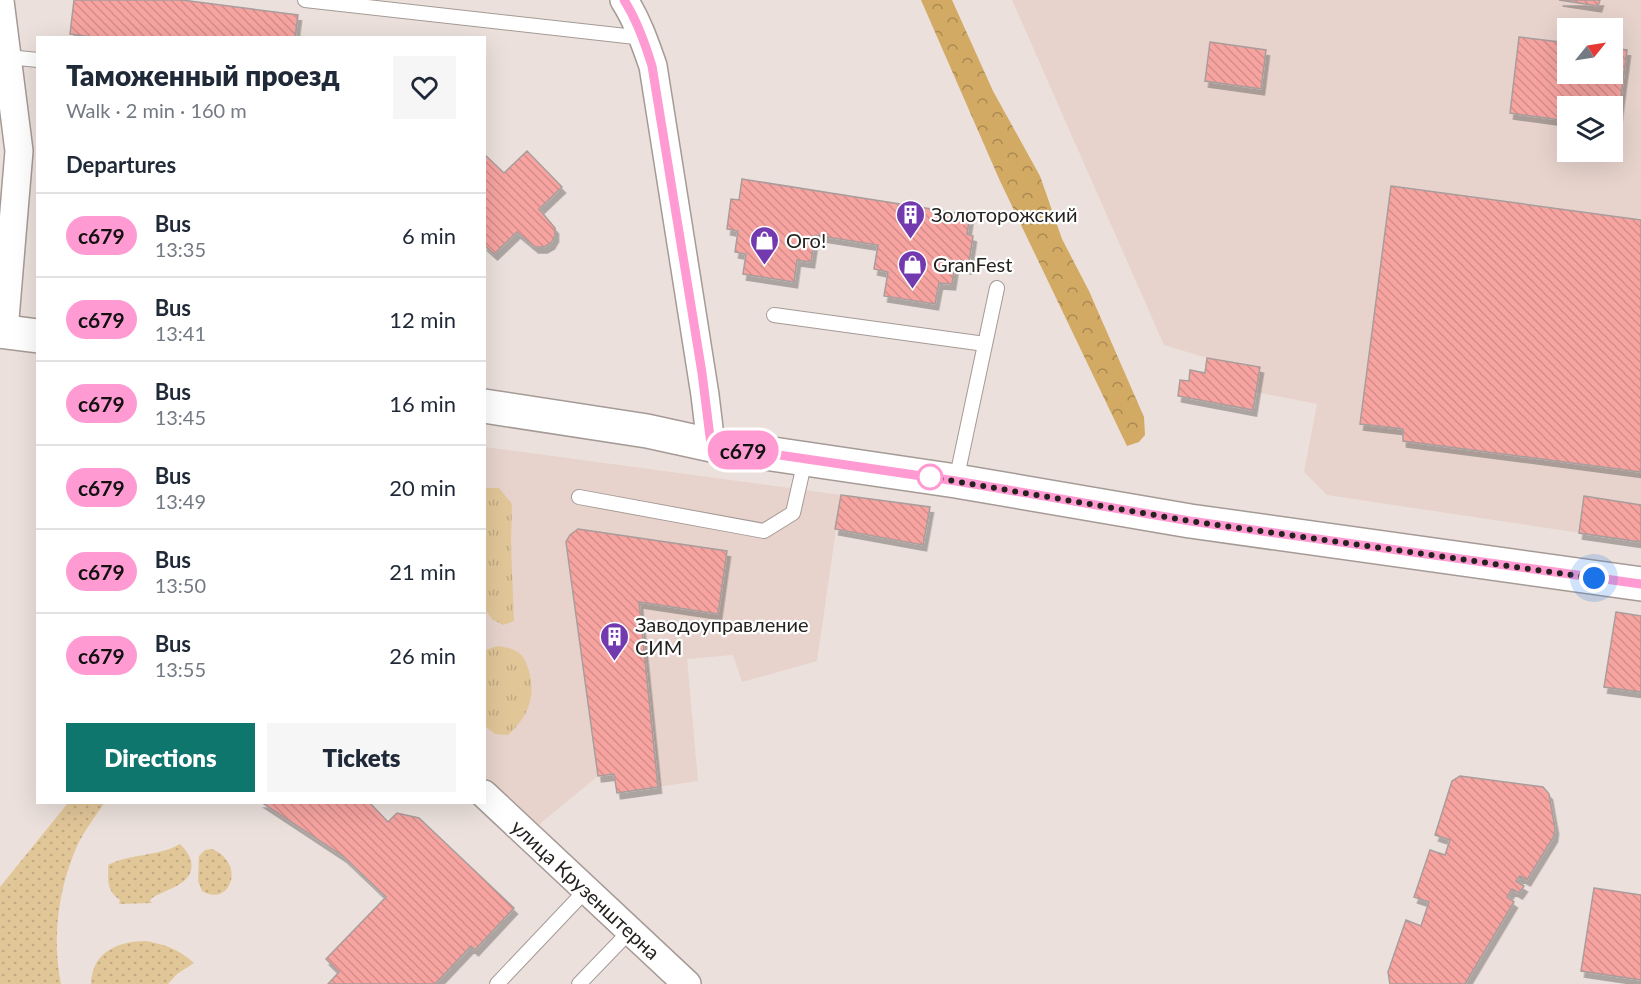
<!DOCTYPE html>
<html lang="en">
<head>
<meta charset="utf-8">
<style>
	:root { --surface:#fff; --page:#f6f6f7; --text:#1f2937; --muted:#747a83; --line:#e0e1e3; --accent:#0f766e }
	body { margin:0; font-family:Lato,sans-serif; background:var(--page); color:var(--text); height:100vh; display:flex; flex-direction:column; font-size:22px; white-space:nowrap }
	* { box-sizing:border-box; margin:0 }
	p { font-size:20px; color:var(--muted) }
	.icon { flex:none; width:33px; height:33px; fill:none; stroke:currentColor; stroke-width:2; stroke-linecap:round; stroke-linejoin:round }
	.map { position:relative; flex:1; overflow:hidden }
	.sheet { position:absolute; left:36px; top:36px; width:450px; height:768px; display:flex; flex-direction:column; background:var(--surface); border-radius:0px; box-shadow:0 6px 24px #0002 }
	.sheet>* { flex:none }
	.badge { padding:0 12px; border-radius:20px; font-size:21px; line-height:39px }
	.needle { width:39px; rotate:60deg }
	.fabs { position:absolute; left:1557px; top:18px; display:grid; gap:12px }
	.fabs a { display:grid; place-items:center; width:66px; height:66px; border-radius:0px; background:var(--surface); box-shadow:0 6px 24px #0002; font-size:30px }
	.you { position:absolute; width:30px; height:30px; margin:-15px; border:4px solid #fff; border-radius:50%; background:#1a73e8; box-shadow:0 0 0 9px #1a73e833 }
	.map>.badge { position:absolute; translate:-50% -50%; box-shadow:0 0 0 3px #fff }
	h2 { padding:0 30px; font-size:22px; line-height:54px }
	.round { display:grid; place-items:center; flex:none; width:63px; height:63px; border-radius:0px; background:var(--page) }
	.head { display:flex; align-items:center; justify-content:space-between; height:102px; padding:0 30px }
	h1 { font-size:28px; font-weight:800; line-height:45px }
	.primary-button { display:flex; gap:12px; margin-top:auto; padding:12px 30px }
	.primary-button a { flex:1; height:69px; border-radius:0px; background:var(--accent); color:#fff; font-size:24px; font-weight:800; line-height:69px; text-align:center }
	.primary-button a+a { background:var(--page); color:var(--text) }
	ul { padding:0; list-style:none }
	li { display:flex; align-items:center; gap:18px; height:84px; padding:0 30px; border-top:2px solid var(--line) }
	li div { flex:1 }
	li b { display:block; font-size:22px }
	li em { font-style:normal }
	li .badge { min-width:66px; font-weight:700; text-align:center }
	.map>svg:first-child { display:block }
</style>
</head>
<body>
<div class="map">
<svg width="1641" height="984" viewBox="0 0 1641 984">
	<defs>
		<pattern id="grass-tufts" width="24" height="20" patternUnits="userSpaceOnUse" patternTransform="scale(1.5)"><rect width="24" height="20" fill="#e1c698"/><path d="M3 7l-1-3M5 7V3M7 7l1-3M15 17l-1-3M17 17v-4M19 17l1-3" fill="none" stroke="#c1aa83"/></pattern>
		<pattern id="forest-crowns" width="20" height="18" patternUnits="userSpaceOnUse" patternTransform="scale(1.5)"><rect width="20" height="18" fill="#d2aa64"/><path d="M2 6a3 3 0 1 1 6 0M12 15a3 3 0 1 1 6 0" fill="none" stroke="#aa8a52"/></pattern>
		<pattern id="park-dots" width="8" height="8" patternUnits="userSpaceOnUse" patternTransform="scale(1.5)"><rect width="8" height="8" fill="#e1c698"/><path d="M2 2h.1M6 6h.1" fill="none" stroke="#c1aa83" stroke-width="1.8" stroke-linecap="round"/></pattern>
		<pattern id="building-back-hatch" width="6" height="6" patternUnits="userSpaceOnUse" patternTransform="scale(1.5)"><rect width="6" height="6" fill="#f7a4a1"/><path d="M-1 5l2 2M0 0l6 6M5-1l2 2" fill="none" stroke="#d48d8a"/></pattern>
		<filter id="shadow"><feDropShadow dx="3.5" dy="6" stdDeviation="0" flood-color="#0004"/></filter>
	</defs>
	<rect width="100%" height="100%" fill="#ebe0db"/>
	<!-- built -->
	<path fill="#e7d3cc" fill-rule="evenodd" d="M1012,0H1641V542L1327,495L1304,472L1317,404L1256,392L1253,410L1178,396L1180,380H1189L1190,370L1204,373L1207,358L1164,345ZM1568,28H1612V74H1568ZM1568,106H1612V152H1568Z
		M485,447L841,495L817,661L742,682L733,655L687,659L698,781L617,793L614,774L598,776L519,841L484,802Z"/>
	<!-- grass -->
	<path fill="url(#grass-tufts)" d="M485,488H499L512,504L511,544L514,621L503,625L492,619L485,610Z
		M498,646C503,647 512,648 516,651C524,655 526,663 529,671C536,698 528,717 508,735L495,734L485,726V650Z"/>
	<!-- forest -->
	<path fill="url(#forest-crowns)" d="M921,0H952L993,91L1040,176L1062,239L1089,291L1144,417L1145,435L1139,442L1127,446L1000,181Z"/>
	<!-- park -->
	<path fill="url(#park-dots)" d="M68,803H104C95,817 84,831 77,846C58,890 52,937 61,984H0V887Z
		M180,844C185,849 189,854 191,861C196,884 166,889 152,898L150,901L152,903L119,904L120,900C105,889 109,880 108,865C131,853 158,857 180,844Z
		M212,849C247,864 230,908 202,891L198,881L199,856L205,850Z
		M146,941C164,944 180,950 194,963L177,974L168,984H91C92,952 118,941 146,941Z"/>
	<!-- building -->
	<path fill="url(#building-back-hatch)" stroke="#a99d9c" stroke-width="1.5" filter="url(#shadow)" d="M74,0H182L298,15L295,38H99L70,34Z
		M1559,0H1600L1598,6Z
		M1519,37L1568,43V74H1612V48L1627,50L1617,127L1612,126V106H1568V121L1510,113Z
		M1210,42L1266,50L1261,89L1205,81Z
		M527,151L562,187L539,209L555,228V236L551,243L544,247H535L517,232L494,254L484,245V154L504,173Z
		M742,179L970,215L967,234L973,236L968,268L955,265L952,284L939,283L935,304L884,296L888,272L874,269L878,245L815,235L811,262L797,260L794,282L743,274L746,254L735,252L738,231L727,229L731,199L739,200Z
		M1391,186L1641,220V472L1403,441V429L1360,424Z
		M1207,358L1260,367L1253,410L1178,396L1180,380L1189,381L1190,370L1205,373Z
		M841,495L930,507L923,545L835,529Z
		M1584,496L1641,505V542L1579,533Z
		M578,529L727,551L718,614L639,602L658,787L617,793L614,774L598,776L566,542L570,535Z
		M1616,612L1641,616V692L1604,687Z
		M1460,776L1543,787L1549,794L1555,828L1554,836L1527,880L1520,876L1516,881L1524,886L1519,893L1512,889L1507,897L1514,902L1465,984H1390L1388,972L1406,920L1421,926L1429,902L1414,897L1430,850L1445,855L1450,840L1435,835L1452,781Z
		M261,802H369L388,822L397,813L419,818L514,908L475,950L471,946L435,984H328L339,972L326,959L386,897L343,856Z
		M1594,888L1641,895V980L1581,971Z"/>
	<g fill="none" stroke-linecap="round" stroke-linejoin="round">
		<defs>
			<path id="lane" d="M305,0L644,38
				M8,57L38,60
				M774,315L985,344
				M956,481L997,288
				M579,497L764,531L793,513L805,460
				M497,984L587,889
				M579,984L630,931"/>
			<path id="street" d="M624,0C637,20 645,43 653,66L705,395L711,445
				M0,1L19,151L4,331
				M484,794L687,984"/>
			<path id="secondary" d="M0,331L38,336
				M484,406L647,431L711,445L956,481L1190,521L1641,584"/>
		</defs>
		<!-- lane casing -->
		<use href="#lane" stroke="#a59a96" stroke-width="16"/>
		<!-- street casing -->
		<use href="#street" stroke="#a59a96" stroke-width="30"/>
		<!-- secondary casing -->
		<use href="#secondary" stroke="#a59a96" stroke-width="36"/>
		<!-- lane -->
		<use href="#lane" stroke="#fff" stroke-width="14"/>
		<!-- street -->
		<use href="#street" stroke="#fff" stroke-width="27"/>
		<!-- secondary -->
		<use href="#secondary" stroke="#fff" stroke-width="33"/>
	</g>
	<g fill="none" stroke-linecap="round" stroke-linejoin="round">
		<defs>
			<path id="line" d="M624,0C637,20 645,43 652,66L702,373L711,445L956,481L1190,521L1641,584"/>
		</defs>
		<!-- line casing -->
		<use href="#line" stroke="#fff" stroke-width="14"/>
		<!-- line -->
		<use href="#line" stroke="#ff9ad2" stroke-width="9"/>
		<!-- walk -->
		<path stroke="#262220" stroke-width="6" stroke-dasharray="0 10.8" d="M930,477L1190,521L1594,578"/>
	</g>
	<!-- icons -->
	<defs>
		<symbol id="building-pin" viewBox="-11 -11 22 30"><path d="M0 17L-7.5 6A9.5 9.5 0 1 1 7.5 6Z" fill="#733ab0" stroke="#fff"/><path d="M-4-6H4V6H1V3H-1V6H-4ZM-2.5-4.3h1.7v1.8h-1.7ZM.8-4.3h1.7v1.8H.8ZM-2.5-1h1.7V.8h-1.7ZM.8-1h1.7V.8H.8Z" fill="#fff"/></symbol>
		<symbol id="shop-pin" viewBox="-11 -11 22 30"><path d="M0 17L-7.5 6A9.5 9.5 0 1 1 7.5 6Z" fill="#733ab0" stroke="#fff"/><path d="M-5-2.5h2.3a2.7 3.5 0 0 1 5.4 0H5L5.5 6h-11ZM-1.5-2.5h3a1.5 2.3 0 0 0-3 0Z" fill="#fff"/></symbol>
	</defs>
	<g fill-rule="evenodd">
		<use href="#building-pin" x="894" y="198" width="33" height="45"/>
		<use href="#shop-pin" x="748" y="224" width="33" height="45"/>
		<use href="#shop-pin" x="896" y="248" width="33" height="45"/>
		<use href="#building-pin" x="598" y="620" width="33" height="45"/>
	</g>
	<!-- markers -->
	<circle fill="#fff" stroke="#ff9ad2" stroke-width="3" cx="930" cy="477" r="12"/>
	<g text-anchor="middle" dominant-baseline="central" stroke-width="4.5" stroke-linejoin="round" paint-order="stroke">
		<!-- poi labels -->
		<g font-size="20" fill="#262220" stroke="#fff" text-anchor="start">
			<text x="931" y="214">Золоторожский</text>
			<text x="786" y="240">Ого!</text>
			<text x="933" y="264">GranFest</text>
			<text x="635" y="624">Заводоуправление<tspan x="635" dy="23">СИМ</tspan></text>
		</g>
		<!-- street labels -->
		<g font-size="20" fill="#262220" stroke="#fff">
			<text transform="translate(586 889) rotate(43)">улица Крузенштерна</text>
		</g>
	</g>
</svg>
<div class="fabs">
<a><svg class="needle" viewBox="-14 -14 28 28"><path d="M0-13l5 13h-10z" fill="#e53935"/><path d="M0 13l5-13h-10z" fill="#747a83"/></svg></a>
<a><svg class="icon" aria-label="layers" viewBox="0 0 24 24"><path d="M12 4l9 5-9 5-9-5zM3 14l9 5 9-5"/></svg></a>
</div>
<div class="you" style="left:1594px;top:578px"></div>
<b class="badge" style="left:743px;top:450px;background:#ff9ad2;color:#111">с679</b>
<section class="sheet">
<div class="head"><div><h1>Таможенный проезд</h1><p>Walk · 2 min · 160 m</p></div><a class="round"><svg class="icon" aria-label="heart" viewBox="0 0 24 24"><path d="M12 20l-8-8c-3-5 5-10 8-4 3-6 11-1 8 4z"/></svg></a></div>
<h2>Departures</h2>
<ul>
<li><span class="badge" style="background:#ff9ad2;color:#111">с679</span><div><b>Bus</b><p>13:35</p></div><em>6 min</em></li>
<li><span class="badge" style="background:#ff9ad2;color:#111">с679</span><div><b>Bus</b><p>13:41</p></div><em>12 min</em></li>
<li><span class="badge" style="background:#ff9ad2;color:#111">с679</span><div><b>Bus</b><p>13:45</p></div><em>16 min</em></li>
<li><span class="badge" style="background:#ff9ad2;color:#111">с679</span><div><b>Bus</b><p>13:49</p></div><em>20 min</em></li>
<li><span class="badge" style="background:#ff9ad2;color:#111">с679</span><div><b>Bus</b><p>13:50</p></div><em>21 min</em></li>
<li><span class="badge" style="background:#ff9ad2;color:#111">с679</span><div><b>Bus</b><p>13:55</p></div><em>26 min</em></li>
</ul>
<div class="primary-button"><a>Directions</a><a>Tickets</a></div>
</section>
</div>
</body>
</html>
